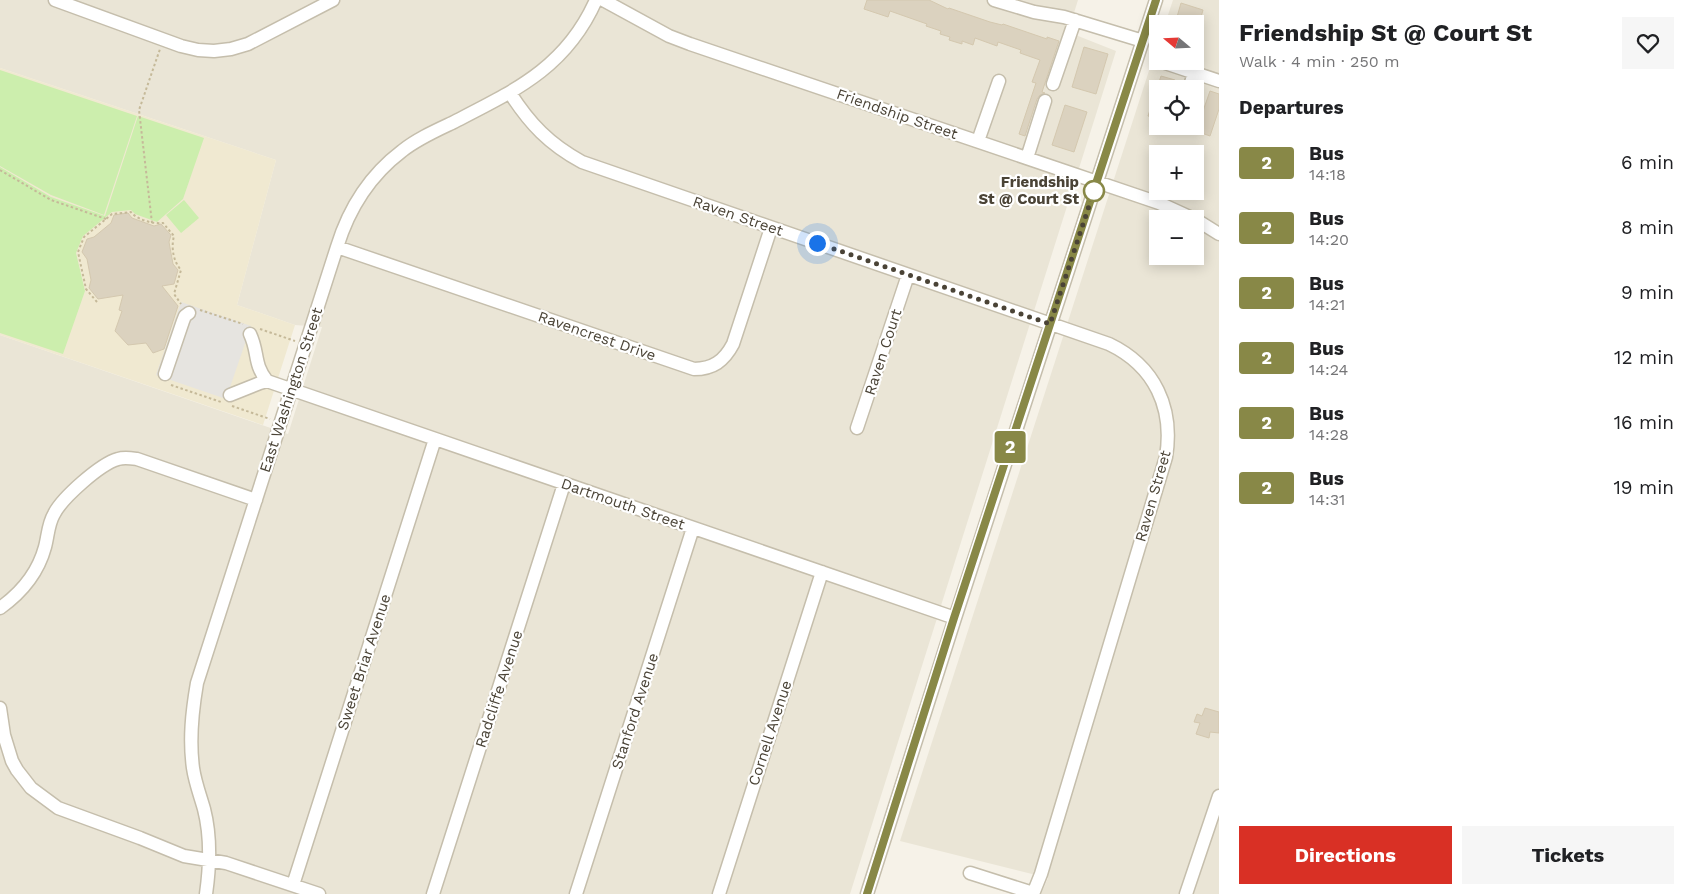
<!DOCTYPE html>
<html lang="en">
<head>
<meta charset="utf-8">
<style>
	:root { --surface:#fff; --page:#f6f6f6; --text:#202124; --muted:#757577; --accent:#d93025 }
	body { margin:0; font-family:"Work Sans",sans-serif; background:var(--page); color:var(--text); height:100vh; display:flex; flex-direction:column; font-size:19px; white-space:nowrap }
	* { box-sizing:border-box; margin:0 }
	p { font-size:16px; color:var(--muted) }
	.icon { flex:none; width:28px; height:28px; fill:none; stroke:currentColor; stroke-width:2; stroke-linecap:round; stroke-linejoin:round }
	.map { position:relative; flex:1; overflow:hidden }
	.sheet { display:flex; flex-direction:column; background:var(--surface); width:475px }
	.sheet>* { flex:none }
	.badge { padding:0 10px; border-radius:4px; font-size:18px; line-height:32px }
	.needle { width:32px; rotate:289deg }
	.buttons { position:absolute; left:1149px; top:15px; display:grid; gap:10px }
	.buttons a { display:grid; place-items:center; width:55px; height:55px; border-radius:0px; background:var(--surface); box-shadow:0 2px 12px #0003; font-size:25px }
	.you { position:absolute; width:25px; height:25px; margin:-12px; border:4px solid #fff; border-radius:50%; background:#1a73e8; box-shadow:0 0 0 8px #1a73e833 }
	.map>.badge { position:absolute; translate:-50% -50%; box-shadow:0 0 0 2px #fff }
	h2 { padding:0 20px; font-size:19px; line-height:45px }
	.round { display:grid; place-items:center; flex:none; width:52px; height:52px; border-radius:0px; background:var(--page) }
	.head { display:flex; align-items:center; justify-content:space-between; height:85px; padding:0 20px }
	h1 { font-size:24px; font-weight:700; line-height:38px }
	.button { display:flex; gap:10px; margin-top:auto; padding:10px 20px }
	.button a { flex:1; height:58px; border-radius:0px; background:var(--accent); color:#fff; font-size:20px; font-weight:700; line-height:58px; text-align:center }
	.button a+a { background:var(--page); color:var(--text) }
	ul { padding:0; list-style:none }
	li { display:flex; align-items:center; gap:15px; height:65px; padding:0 20px }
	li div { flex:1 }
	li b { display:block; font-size:19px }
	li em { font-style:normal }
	li .badge { min-width:55px; font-weight:700; text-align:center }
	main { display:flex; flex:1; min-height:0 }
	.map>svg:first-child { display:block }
</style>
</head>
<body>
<main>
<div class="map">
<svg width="1219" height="894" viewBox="0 0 1219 894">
	<rect width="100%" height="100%" fill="#f6f2e8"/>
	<!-- residential -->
	<path fill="#eae5d6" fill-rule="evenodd" d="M0,0H1078L1068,32L1116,51L850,894H0V335L288,434L322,327L295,325L237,305L276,160L0,68Z
		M1173,0H1219V894H1041L1048,878L900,841L1157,46L1158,61H1195V24H1165ZM1158,89H1195V126H1158ZM1158,154H1195V191H1158ZM1158,219H1195V256H1158Z"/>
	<!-- education -->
	<path fill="#f0e9d1" d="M0,68L276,160L237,305L295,325L263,425L0,335Z"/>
	<!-- green -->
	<path fill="#cceead" d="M0,70L137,116L104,215L51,195L0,166Z
		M138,116L204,138L183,199L157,222L135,214L131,210L112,212L83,236L76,253L85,291L63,354L0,333V167L51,197L105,216Z
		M184,200L199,218L181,233L166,215Z"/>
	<!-- parking -->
	<path fill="#e6e4e0" d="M181,302L251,326L226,399L156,375Z"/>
	<!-- building -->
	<path fill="#dbd2bf" stroke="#d4c8af" d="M867,0H929L948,9L949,8L990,22L1002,25L1003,24L1047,39V37L1059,41L1042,92L1045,93L1040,95L1037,99L1025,136L1019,134L1036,83L1032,82L1040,60L1020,53L1021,50L998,42L997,46L975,38L973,45L962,41V44L949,40L950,37L940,34L941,31L926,26L927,24L890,11L888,17L864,9Z
		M1181,3L1203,10L1199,24H1175Z
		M1084,47L1108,54L1096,94L1072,87Z
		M1161,76L1175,80L1172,89H1157Z
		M1156,91L1158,92V119L1148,116Z
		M1210,91L1219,94V109L1210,136L1196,131Z
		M1065,105L1087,112L1074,152L1052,145Z
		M128,213L132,218L154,226L161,224L171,235L169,242L173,264L178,270L174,284L162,286L178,306L164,349L153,353L146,343L128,345L115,331L122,311L119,310L123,295L98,299L89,288L91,280L87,259L82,252L87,239L94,237L111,223L114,215Z
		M1205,708L1219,712V733L1210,732L1209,738L1196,734L1200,723L1194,722L1197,714L1202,716Z"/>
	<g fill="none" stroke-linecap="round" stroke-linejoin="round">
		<defs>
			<path id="minor" d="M55,0L181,46L198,50L214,51L231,49L248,44L333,0
				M603,0L669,36L690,44L1159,203L1194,219
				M994,0L1034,12L1064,17L1143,41
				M1159,61L1219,81
				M1053,84L1075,20
				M1189,89L1194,73
				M510,93C530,124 549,144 582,162L1109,344C1155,366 1174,408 1166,457L1041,874L1033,894
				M978,141L999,81
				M1027,158L1045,101
				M1195,219L1219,234
				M337,247L694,369C713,369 724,361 733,344L771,228
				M165,374L183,321L185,316L189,313
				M267,381L955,618
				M230,395L260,383L267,381C253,363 259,353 250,334
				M857,428L908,275
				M0,608C21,593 38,573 45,547C48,536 48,524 54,514C62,498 100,464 118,459C124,457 130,458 137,459L256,500
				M0,708L4,735L12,761L17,770L31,788L58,808L140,838L184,856L226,863L319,894
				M970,873L1033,893
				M293,885L435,439
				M206,894C210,866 211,836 204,809C200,795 195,782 193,768C189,739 192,712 197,683L337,247C349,208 369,176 402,151C417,139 435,131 452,123C514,91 566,68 596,0
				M433,894L564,484
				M576,894L693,528
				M719,894L822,572
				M867,894L955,618L1156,0
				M1186,894L1219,796"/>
		</defs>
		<!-- minor casing -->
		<use href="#minor" stroke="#c5beac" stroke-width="15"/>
		<!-- path -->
		<path stroke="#c5b999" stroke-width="2" stroke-dasharray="2.5 2.5" stroke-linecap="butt" d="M0,170L51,200L106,219
			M152,223L139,110L160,49
			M97,302L86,289L78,252L84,237L112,214L131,212C137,220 153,224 163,223L174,236C171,247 173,261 181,270L174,294L181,304
			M200,310L243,324
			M260,329L295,341
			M171,385L221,402
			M232,406L270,419"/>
		<!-- minor -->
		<use href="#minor" stroke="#fff" stroke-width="12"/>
	</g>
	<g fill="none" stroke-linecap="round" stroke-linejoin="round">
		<defs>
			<path id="line" d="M867,894L954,618L1156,0"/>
		</defs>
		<!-- line casing -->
		<use href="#line" stroke="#fff" stroke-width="11"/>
		<!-- line -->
		<use href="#line" stroke="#888847" stroke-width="8"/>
		<!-- walk -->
		<path stroke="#4a4336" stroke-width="5" stroke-dasharray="0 9" d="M817,243L1050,324L1094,191"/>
	</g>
	<!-- markers -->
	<circle fill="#fff" stroke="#888847" stroke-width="2.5" cx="1094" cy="191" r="10"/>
	<g text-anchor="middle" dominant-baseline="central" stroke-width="4.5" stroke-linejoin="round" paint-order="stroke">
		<!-- street labels -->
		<g font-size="15" fill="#4a4336" stroke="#fff">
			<text transform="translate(897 114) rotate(19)">Friendship Street</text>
			<text transform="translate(738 216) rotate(19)">Raven Street</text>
			<text transform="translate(597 336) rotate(19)">Ravencrest Drive</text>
			<text transform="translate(883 352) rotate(-72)">Raven Court</text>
			<text transform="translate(291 390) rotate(-72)">East Washington Street</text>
			<text transform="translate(1153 496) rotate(-74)">Raven Street</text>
			<text transform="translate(623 504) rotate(19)">Dartmouth Street</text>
			<text transform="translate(364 662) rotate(-72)">Sweet Briar Avenue</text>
			<text transform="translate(499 689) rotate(-72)">Radcliffe Avenue</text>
			<text transform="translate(635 711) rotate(-72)">Stanford Avenue</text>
			<text transform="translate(770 733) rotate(-72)">Cornell Avenue</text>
		</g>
		<!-- stop labels -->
		<g font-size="15" font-weight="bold" fill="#4a4336" stroke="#fff" text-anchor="end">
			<text x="1079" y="182">Friendship<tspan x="1079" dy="17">St @ Court St</tspan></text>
		</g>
	</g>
</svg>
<div class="buttons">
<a><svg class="needle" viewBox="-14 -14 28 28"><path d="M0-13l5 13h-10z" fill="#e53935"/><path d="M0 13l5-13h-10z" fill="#757577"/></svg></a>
<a><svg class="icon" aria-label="locate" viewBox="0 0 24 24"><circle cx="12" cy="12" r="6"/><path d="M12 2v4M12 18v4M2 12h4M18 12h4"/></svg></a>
<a>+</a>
<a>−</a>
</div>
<div class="you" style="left:817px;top:243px"></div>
<b class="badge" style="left:1010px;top:447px;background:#888847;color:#fff">2</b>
</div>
<section class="sheet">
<div class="head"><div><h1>Friendship St @ Court St</h1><p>Walk · 4 min · 250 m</p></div><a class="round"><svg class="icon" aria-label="heart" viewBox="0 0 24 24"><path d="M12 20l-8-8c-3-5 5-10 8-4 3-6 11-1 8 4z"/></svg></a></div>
<h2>Departures</h2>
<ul>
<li><span class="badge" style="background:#888847;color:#fff">2</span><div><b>Bus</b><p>14:18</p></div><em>6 min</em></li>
<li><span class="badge" style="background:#888847;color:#fff">2</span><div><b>Bus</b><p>14:20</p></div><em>8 min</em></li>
<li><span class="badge" style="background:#888847;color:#fff">2</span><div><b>Bus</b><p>14:21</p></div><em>9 min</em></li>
<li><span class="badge" style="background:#888847;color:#fff">2</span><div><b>Bus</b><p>14:24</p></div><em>12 min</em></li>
<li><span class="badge" style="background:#888847;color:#fff">2</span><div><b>Bus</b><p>14:28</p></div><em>16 min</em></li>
<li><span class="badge" style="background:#888847;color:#fff">2</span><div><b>Bus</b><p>14:31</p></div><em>19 min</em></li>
</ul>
<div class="button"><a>Directions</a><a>Tickets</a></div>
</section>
</main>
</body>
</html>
